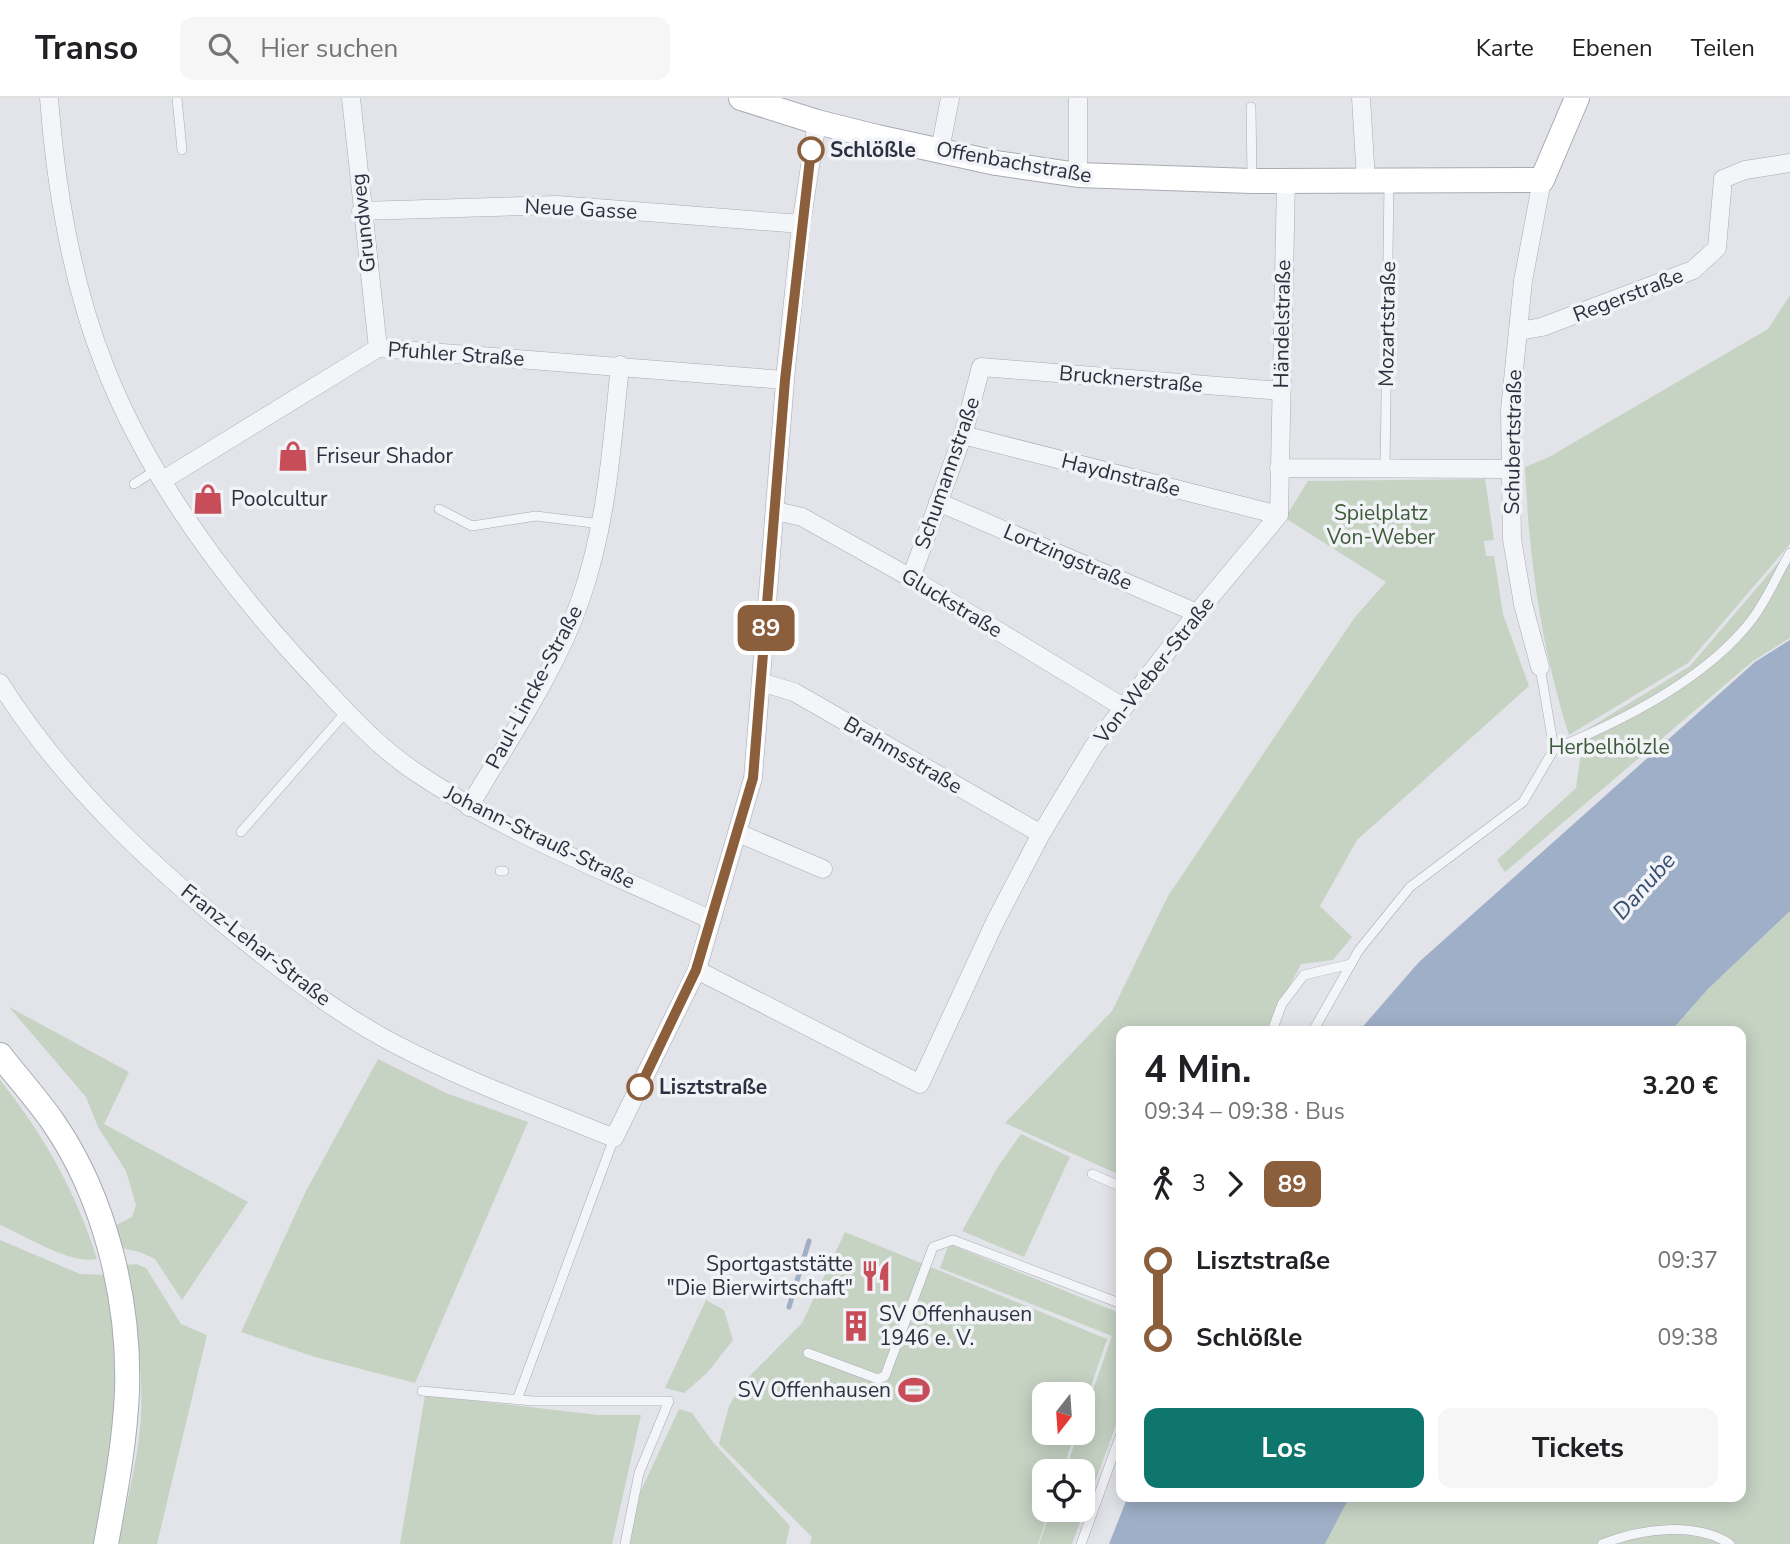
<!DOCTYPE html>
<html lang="de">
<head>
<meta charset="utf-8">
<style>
	:root { --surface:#fff; --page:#f6f6f6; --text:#202124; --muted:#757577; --line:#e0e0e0; --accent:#0f766e }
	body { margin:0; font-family:"Nunito Sans",sans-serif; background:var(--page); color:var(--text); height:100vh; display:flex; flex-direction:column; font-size:26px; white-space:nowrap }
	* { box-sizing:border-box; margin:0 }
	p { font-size:23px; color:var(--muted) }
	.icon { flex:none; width:38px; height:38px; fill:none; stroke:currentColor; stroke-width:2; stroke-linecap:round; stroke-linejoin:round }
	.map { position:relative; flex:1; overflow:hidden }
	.sheet { position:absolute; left:1116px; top:928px; width:630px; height:476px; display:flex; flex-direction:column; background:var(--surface); border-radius:14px; box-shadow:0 4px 18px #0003 }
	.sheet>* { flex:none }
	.badge { padding:0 14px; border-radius:10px; font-size:24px; line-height:46px }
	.needle { width:46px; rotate:197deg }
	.fabs { position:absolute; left:1032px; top:1284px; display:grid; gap:14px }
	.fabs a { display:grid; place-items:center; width:63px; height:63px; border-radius:14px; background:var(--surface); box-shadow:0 4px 18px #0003; font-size:35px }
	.map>.badge { position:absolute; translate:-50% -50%; box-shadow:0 0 0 4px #fff }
	.legs { display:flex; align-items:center; gap:10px; height:77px; padding:0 28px; font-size:23px }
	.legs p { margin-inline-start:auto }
	.headline { display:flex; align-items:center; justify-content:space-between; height:119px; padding:0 28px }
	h1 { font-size:38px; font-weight:700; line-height:52px }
	.cta { display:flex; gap:14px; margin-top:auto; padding:14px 28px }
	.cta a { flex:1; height:80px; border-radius:14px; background:var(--accent); color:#fff; font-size:28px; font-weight:700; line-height:80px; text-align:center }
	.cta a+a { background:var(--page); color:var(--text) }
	ul { padding:0 28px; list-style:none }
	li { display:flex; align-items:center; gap:24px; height:77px; font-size:26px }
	li i { display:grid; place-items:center; width:10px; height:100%; margin:0 9px; background:currentColor }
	li i::after { content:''; width:18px; height:18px; margin:-9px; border:5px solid; border-radius:50%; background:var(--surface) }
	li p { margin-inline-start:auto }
	li:first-child i { background:linear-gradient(#0000 50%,currentColor 0) }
	li:last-child i { background:linear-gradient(currentColor 50%,#0000 0) }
	header { display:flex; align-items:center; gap:42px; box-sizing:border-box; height:98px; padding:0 35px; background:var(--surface); border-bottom:2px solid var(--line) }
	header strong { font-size:33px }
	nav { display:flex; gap:38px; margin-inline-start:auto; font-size:24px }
	.search { width:490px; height:63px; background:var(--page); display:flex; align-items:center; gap:18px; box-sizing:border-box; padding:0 24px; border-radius:14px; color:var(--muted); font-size:26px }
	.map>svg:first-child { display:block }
</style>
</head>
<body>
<header>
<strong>Transo</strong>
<div class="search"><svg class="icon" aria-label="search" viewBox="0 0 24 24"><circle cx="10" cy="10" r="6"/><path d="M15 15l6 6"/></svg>Hier suchen</div>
<nav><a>Karte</a><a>Ebenen</a><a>Teilen</a></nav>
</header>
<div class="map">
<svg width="1790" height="1446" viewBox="0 0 1790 1446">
	<rect width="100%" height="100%" fill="#e2e4e9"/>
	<!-- green -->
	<path fill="#c6d3c3" d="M1790,197V446L1688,565L1569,637C1541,548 1529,461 1525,369L1549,359L1768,231Z
		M1485,381L1494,442L1484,443L1486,458H1494L1503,516L1529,588L1357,742L1320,808L1352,839L1333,862L1301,866L1266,933H1122V1078L1005,1025L1112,913L1168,798L1355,519L1386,484L1285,420L1308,383Z
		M1790,451V540L1753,563L1505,774L1497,762L1576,690L1584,633L1690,568Z
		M1790,813V1446H1325L1350,1398H1741V933H1671L1708,891Z
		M9,909L129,974L104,1026L248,1104L182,1202L155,1161L140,1154L121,1150L114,1128L132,1119L136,1107L126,1073L98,1029L86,999Z
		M378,961L446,995L528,1024L415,1285L315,1259L241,1234L306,1093Z
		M0,982C44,1037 76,1094 97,1161C71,1167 26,1138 0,1127Z
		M1021,1036L1070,1059L1024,1159L962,1133L999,1067Z
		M845,1134L1107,1241L1083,1312V1297H1045V1335H1075L1062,1374H1045V1412H1049L1038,1446H810L812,1439L719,1346L729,1308L741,1287L802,1225Z
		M0,1142L80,1176L106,1177C112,1216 118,1256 116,1296C115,1346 104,1396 95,1446H0Z
		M949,1146L1122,1216V1311L1072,1446H1039L1051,1412H1083V1374H1065L1078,1335H1083V1320L1112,1238L940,1170Z
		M136,1166L146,1170L181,1226L207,1237L157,1446H119C126,1404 139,1360 141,1318C143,1267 136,1216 125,1167Z
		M706,1202L724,1212L733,1242L707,1275L684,1295L665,1290Z
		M425,1297L598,1317H641L612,1446H400Z
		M679,1311L692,1315L712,1343L790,1428L786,1446H629L638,1399Z"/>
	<!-- water -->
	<path fill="#9fafc7" d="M1790,542V813L1708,891L1671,933H1359L1419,864L1755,564Z
		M1128,1398H1350L1325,1446H1109Z"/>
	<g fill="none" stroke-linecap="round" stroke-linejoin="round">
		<!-- stream -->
		<path stroke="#9fafc7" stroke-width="5" d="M789,1209L809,1143"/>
		<defs>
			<path id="lane" d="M177,0L182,52
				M1251,9L1252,81
				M1385,370L1389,85
				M134,386L156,372
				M439,411L472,428L536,418L601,426
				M1540,569L1554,651
				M1554,651C1620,624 1705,581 1750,524C1766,504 1777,477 1790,455
				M241,734L346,614
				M500,773H504
				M1272,933L1282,906L1304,877L1351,866
				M1313,933L1359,852L1410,789L1523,704L1554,651
				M1092,1076L1122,1089
				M808,1255L878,1281L885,1278L933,1149L953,1142L1122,1206
				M422,1293L533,1303H669L639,1375L625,1446
				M517,1302L614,1040
				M1081,1446L1122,1333
				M1602,1446C1640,1431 1694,1423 1730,1446"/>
			<path id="street" d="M49,0C56,91 71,184 105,269C148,379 222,478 300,564C335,601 371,644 414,673C505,735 611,775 711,822
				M351,0L378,250
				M1078,0V77
				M1361,0L1366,82
				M940,52L950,0
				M361,113L557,107L801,126
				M1519,233L1542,229L1693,172L1717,150L1723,81L1745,72L1790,65
				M963,337L1279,417
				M1279,370L1509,371
				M163,382L378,250L785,282
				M938,404L1197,515
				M776,413L802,419L911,480L1123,609
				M911,480L963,337L981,269L1281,293
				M1540,569L1523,506L1512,441L1510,312L1523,183L1542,82
				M0,585C66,690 159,775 255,851C299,886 345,920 395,946C465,983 541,1010 614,1040L697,872L753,680L786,271L801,126L817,24
				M763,585L794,594L1041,736
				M469,709C508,642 555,575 580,503C607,427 612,346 620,267
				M738,735L823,771
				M697,872L920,986L995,824L1041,736L1094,648L1197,515L1279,417L1286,83"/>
			<path id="secondary" d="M741,0L817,24L877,39L996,65L1078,77L1252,83L1542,82L1577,0
				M0,957C18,980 37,1001 53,1024C105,1099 130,1203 127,1293C125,1344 115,1396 106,1446"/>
		</defs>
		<!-- lane casing -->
		<use href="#lane" stroke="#a7abb3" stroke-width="10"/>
		<!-- street casing -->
		<use href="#street" stroke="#a7abb3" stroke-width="19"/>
		<!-- secondary casing -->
		<use href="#secondary" stroke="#a7abb3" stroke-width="26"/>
		<!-- lane -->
		<use href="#lane" stroke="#f4f5f8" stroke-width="9"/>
		<!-- street -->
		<use href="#street" stroke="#f4f5f8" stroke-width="18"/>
		<!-- secondary -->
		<use href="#secondary" stroke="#fff" stroke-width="24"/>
	</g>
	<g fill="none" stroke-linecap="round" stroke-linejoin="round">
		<defs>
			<path id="line-1" d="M640,989L696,872L753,680L785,282L811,52"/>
		</defs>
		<!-- line-1 casing -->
		<use href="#line-1" stroke="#fff" stroke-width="16"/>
		<!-- line-1 -->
		<use href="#line-1" stroke="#8b5e3c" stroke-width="10"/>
	</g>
	<!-- icons -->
	<defs>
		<symbol id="shop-bare" viewBox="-9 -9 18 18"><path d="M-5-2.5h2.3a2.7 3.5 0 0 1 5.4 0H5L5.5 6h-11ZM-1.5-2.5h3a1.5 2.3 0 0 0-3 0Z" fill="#c74e58" stroke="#f1f3f7" stroke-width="2.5" paint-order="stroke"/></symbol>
		<symbol id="restaurant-bare" viewBox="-9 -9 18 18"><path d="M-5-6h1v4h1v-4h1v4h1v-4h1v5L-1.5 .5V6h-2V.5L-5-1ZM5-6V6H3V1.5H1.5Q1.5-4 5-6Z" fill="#c74e58" stroke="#f1f3f7" stroke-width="2.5" paint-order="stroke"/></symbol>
		<symbol id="building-bare" viewBox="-9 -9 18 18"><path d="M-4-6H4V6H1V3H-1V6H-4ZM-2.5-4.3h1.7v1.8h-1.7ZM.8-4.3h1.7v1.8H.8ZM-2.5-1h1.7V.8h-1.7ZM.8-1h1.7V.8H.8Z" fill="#c74e58" stroke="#f1f3f7" stroke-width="2.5" paint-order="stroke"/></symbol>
		<symbol id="stadium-bare" viewBox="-9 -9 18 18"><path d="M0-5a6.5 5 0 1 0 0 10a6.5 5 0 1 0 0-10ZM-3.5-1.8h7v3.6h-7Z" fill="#c74e58" stroke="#f1f3f7" stroke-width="2.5" paint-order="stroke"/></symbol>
	</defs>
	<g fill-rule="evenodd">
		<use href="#shop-bare" x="271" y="336" width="44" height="44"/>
		<use href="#shop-bare" x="186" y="379" width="44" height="44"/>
		<use href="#restaurant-bare" x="854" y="1156" width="44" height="44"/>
		<use href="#building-bare" x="834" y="1206" width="44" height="44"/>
		<use href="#stadium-bare" x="892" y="1270" width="44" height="44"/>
	</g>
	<!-- markers -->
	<g fill="#fff" stroke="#8b5e3c" stroke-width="3.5">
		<circle cx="811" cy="52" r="12"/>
		<circle cx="640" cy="989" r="12"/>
	</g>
	<g text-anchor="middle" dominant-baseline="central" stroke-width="7" stroke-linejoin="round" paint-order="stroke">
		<!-- stop labels -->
		<g font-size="21" font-weight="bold" fill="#2b3140" stroke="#f1f3f7" text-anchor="start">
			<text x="830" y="52">Schlößle</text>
			<text x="659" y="989">Lisztstraße</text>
		</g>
		<!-- street labels -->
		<g font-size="21" fill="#2b3140" stroke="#f1f3f7">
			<text transform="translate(1014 64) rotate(10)">Offenbachstraße</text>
			<text transform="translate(581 111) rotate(3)">Neue Gasse</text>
			<text transform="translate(363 125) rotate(-96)">Grundweg</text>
			<text transform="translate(1628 197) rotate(-21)">Regerstraße</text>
			<text transform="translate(1282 226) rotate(-89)">Händelstraße</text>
			<text transform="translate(1387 226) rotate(-89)">Mozartstraße</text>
			<text transform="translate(456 256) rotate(4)">Pfuhler Straße</text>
			<text transform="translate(1131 281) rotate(5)">Brucknerstraße</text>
			<text transform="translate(1513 344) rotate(-89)">Schubertstraße</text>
			<text transform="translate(947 375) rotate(-71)">Schumannstraße</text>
			<text transform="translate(1121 377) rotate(14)">Haydnstraße</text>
			<text transform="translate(1068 459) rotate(23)">Lortzingstraße</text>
			<text transform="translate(952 505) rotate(31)">Gluckstraße</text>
			<text transform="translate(1154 572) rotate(-52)">Von-Weber-Straße</text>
			<text transform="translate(534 589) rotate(-62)">Paul-Lincke-Straße</text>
			<text transform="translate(903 657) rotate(30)">Brahmsstraße</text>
			<text transform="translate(540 739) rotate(26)">Johann-Strauß-Straße</text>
			<text transform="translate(256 847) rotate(38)">Franz-Lehar-Straße</text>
		</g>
		<!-- poi labels -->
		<g font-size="21" fill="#2b3140" stroke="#f1f3f7" text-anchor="start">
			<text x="316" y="358">Friseur Shador</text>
			<text x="231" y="401">Poolcultur</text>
			<text x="853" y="1166" text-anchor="end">Sportgaststätte<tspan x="853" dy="24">"Die Bierwirtschaft"</tspan></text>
			<text x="879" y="1216">SV Offenhausen<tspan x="879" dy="24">1946 e. V.</tspan></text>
			<text x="891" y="1292" text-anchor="end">SV Offenhausen</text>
		</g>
		<!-- park labels -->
		<g font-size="21" fill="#3d5b39" stroke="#f1f3f7">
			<text x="1381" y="415">Spielplatz<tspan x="1381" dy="24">Von-Weber</tspan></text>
			<text x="1609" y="649">Herbelhölzle</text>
		</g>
		<!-- water labels -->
		<g font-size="23" font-style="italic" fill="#374d72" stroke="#f1f3f7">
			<text transform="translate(1644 788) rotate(-48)">Danube</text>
		</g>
	</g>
</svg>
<div class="fabs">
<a><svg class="needle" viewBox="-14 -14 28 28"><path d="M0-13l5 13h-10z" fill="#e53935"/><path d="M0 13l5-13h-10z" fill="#757577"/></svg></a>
<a><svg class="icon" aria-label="locate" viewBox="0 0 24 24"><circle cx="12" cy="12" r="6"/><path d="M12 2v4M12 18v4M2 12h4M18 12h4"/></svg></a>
</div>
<b class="badge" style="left:766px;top:530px;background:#8b5e3c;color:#fff">89</b>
<section class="sheet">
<div class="headline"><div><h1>4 Min.</h1><p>09:34 – 09:38 · Bus</p></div><b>3.20 €</b></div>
<div class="legs"><svg class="icon" aria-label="walk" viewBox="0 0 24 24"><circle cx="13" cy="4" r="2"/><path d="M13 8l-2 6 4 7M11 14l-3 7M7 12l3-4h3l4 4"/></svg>3<svg class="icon" aria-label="forward" viewBox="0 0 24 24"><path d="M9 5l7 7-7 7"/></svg><b class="badge" style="background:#8b5e3c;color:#fff">89</b></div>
<ul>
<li><i style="color:#8b5e3c"></i><b>Lisztstraße</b><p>09:37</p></li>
<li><i style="color:#8b5e3c"></i><b>Schlößle</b><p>09:38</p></li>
</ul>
<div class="cta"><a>Los</a><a>Tickets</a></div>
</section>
</div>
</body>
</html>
